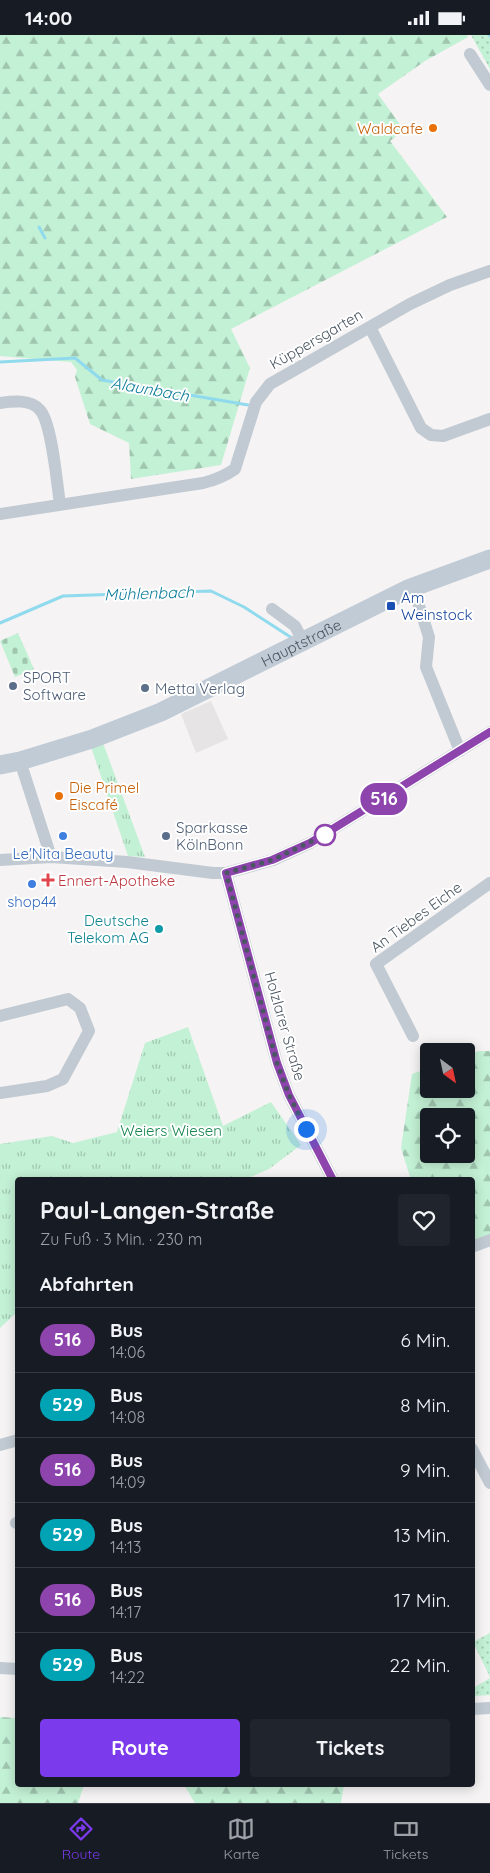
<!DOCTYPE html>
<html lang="de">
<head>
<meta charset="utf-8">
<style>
	:root { --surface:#171b24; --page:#20242c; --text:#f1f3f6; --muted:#9ea1a6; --line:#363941; --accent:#7c3aed }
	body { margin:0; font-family:Quicksand,sans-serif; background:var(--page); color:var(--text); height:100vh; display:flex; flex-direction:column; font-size:19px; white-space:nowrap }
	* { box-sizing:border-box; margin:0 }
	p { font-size:16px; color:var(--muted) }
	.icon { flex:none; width:28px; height:28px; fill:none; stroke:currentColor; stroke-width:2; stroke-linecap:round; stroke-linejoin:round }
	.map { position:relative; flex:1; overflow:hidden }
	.drawer { position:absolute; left:15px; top:1142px; width:460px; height:610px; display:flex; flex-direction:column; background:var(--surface); border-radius:5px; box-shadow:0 2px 12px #0003 }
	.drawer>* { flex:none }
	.badge { padding:0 10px; border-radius:16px; font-size:18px; line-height:32px }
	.needle { width:32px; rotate:147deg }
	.controls { position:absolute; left:420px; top:1008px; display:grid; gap:10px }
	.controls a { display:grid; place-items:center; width:55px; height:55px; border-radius:5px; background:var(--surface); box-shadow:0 2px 12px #0003; font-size:25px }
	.you { position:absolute; width:25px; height:25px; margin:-12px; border:4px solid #fff; border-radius:50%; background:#1a73e8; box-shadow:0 0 0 8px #1a73e833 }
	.map>.badge { position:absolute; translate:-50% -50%; box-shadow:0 0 0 2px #fff }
	h2 { padding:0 25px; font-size:19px; line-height:45px }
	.round { display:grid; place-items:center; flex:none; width:52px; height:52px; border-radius:5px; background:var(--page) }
	.headline { display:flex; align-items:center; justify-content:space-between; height:85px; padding:0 25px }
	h1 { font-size:24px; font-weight:700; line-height:38px }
	.primary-button { display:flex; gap:10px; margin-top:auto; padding:10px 25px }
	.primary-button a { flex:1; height:58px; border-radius:5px; background:var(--accent); color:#fff; font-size:20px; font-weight:700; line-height:58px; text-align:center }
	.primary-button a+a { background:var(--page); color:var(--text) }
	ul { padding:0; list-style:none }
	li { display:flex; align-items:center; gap:15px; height:65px; padding:0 25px; border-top:1px solid var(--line) }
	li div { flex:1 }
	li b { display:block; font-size:19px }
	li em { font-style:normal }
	li .badge { min-width:55px; font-weight:700; text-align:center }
	.status { display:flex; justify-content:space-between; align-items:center; height:35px; padding:0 25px; background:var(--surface); direction:ltr }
	.status svg { height:14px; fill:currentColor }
	.tabs { display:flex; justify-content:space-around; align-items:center; height:70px; border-top:1px solid var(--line); background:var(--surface); font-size:14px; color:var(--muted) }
	.tabs a { display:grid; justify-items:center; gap:2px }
	.tabs .active { color:var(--accent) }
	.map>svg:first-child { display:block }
</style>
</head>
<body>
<div class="status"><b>14:00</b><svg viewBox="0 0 49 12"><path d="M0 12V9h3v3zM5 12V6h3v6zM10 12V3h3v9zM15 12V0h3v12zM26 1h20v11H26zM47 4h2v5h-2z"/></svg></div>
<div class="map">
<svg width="490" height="1768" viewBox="0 0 490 1768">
	<defs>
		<pattern id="grass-dots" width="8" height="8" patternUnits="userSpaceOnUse" patternTransform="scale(1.25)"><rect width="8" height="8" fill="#c3f1d5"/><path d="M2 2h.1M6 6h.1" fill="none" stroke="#a0c6b0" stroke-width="1.8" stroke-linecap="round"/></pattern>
		<pattern id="forest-firs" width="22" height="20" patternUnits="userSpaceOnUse" patternTransform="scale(1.25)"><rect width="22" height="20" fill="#c3f1d5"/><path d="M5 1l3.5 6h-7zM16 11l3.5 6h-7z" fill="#a0c6b0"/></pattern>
		<pattern id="cemetery-stones" width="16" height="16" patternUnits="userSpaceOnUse" patternTransform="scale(1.25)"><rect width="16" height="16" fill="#c3f1d5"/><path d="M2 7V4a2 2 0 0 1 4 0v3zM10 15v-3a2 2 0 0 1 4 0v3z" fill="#a0c6b0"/></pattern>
		<pattern id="park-tufts" width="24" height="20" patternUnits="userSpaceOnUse" patternTransform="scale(1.25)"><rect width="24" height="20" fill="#c3f1d5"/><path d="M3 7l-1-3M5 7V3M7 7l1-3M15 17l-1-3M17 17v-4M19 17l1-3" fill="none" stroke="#a0c6b0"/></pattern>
	</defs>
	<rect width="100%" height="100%" fill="#f5f3f3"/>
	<!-- education -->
	<path fill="#e6e4e5" d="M211,666L228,704L196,718L181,679Z"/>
	<!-- grass -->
	<path fill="url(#grass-dots)" d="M471,0H490V34Z
		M490,1598V1642L473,1607Z
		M490,1643V1660L473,1661V1653Z"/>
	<!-- forest -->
	<path fill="url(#forest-firs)" fill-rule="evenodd" d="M0,0H467L468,2L425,26L378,59L404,95L390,106L447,182L231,294L250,333L221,430L131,444L129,408L90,389L75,342L77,335L71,327L0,321Z
		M479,1016H490V1205L473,1210L472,1145H411L401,1113L412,1039L429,1033V1054H466V1020ZM429,1081H466V1119H429Z
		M0,1682L17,1683L18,1750H84L78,1768H0Z
		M184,1750H344L341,1768H195Z"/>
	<!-- cemetery -->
	<path fill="url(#cemetery-stones)" d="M18,598L34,634L15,642L0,606Z"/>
	<!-- park -->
	<path fill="url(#park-tufts)" d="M103,708L145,822L128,821L91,712Z
		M188,992L223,1091L271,1067L301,1110L269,1134L244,1145H18L17,1277L0,1293V1109L52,1101L73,1108L117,1097L145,1008Z"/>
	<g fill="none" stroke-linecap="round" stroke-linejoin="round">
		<!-- stream -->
		<path stroke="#90daee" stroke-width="3" d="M489,0L490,1
			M39,192L45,203
			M0,327L75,323L102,345L248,370
			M0,588L63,561L211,556L244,572L292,603"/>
		<!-- street -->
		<path stroke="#c1cad2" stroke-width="12" d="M470,19L490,50
			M370,292L421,393L431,400L443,401L490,384
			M0,368C13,366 31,364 40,375C52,388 57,450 60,469
			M0,479L203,448C215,445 225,441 235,434L256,367L270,349L410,269L450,250L490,236
			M413,552L429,602L426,632L460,716
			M272,574L295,591L303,606
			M20,726L51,822
			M0,825L51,822L127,827L213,838H226L273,825L310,808L490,697
			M226,838L277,1028L289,1060L333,1145
			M0,981L68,964L80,973L89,996L63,1044L47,1051L0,1058
			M413,1001L376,929L490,848
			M472,1212L490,1205
			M0,1410L18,1405
			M472,1414L490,1448
			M16,1488H18
			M0,1633L18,1634
			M472,1674L490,1673"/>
		<!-- secondary -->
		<path stroke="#c1cbd6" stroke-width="19" id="s1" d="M0,730L20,726L92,704L161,677L408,554L490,524"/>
	</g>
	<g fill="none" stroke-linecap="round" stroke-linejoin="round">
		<defs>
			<path id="line" d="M333,1145L289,1060L277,1028L226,838L272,825L310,808L490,697"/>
		</defs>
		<!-- line casing -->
		<use href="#line" stroke="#fff" stroke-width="11"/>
		<!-- line -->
		<use href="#line" stroke="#8e44ad" stroke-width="8"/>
		<!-- walk -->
		<path stroke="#4a5661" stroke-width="5" stroke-dasharray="0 9" d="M306,1094L289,1060L277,1028L226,838L272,825L325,800"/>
	</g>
	<!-- markers -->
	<g fill="#e8710a" stroke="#fff" stroke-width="2">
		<circle cx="433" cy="93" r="5"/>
		<circle cx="59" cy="761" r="5"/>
	</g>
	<rect fill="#1a4fb4" stroke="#fff" stroke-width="2" x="386" y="566" width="10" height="10" rx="2.5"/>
	<g fill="#5c6f8a" stroke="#fff" stroke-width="2">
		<circle cx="13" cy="651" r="5"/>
		<circle cx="145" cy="653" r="5"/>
		<circle cx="166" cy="801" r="5"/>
	</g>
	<circle fill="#fff" stroke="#8e44ad" stroke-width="2.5" cx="325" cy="800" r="10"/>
	<g fill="#3f7fe0" stroke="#fff" stroke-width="2">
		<circle cx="63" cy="801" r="5"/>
		<circle cx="32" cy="849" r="5"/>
	</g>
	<path fill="#e0444e" stroke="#fff" stroke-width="2" d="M45.5 837.5h5v5h5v5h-5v5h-5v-5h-5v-5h5z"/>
	<circle fill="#0f9aa8" stroke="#fff" stroke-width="2" cx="159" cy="894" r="5"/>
	<g text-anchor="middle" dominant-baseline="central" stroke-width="4" stroke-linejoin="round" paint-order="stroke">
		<!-- food labels -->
		<g font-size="15" fill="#c56008" stroke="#fff" text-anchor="end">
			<text x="423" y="93">Waldcafe</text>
			<text x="69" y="752" text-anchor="start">Die Primel<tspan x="69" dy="17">Eiscafé</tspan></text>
		</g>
		<!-- street labels -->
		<g font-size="15" fill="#4a5661" stroke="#fff">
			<text transform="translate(316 304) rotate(-30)">Küppersgarten</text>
			<text stroke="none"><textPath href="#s1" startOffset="326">Hauptstraße</textPath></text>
			<text transform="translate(416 882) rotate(-36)">An Tiebes Eiche</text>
			<text transform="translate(285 991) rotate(74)">Holzlarer Straße</text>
		</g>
		<!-- transit labels -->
		<g font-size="15" fill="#164399" stroke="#fff" text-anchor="start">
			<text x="401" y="562">Am<tspan x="401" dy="17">Weinstock</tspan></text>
		</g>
		<!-- service labels -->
		<g font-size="15" fill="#4e5e75" stroke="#fff" text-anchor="start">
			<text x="23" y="642">SPORT<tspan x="23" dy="17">Software</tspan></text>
			<text x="155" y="653">Metta Verlag</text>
			<text x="176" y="792">Sparkasse<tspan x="176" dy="17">KölnBonn</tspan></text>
		</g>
		<!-- shop labels -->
		<g font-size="15" fill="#366cbe" stroke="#fff">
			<text x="63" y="818">Le'Nita Beauty</text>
			<text x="32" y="866">shop44</text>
		</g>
		<!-- health labels -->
		<g font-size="15" fill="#be3a42" stroke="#fff" text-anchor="start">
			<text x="58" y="845">Ennert-Apotheke</text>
		</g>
		<!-- culture labels -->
		<g font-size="15" fill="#0d838f" stroke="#fff" text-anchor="end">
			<text x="149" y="885">Deutsche<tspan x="149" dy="17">Telekom AG</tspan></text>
		</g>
		<!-- park labels -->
		<g font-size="15" fill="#17864f" stroke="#fff">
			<text x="171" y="1095">Weiers Wiesen</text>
		</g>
		<!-- water labels -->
		<g font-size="16" font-style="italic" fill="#0c7c9b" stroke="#fff">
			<text transform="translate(150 354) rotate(10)">Alaunbach</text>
			<text transform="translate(149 558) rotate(-2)">Mühlenbach</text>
		</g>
	</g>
</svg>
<div class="controls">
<a><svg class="needle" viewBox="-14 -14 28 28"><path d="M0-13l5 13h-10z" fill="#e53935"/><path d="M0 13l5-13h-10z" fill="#9ea1a6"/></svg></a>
<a><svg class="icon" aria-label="locate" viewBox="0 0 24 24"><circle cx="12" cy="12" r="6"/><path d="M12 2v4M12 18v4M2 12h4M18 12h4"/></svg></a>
</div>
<div class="you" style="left:306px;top:1094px"></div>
<b class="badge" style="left:384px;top:764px;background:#8e44ad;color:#fff">516</b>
<section class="drawer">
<div class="headline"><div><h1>Paul-Langen-Straße</h1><p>Zu Fuß · 3 Min. · 230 m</p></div><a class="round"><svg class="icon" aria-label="heart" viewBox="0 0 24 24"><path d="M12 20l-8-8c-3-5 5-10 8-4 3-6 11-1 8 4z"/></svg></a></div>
<h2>Abfahrten</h2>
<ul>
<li><span class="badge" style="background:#8e44ad;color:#fff">516</span><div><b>Bus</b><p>14:06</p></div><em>6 Min.</em></li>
<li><span class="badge" style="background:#00a3b4;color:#fff">529</span><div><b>Bus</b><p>14:08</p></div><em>8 Min.</em></li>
<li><span class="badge" style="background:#8e44ad;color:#fff">516</span><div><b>Bus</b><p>14:09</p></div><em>9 Min.</em></li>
<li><span class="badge" style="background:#00a3b4;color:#fff">529</span><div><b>Bus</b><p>14:13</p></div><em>13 Min.</em></li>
<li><span class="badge" style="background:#8e44ad;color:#fff">516</span><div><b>Bus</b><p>14:17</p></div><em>17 Min.</em></li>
<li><span class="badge" style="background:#00a3b4;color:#fff">529</span><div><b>Bus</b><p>14:22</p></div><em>22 Min.</em></li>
</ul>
<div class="primary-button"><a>Route</a><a>Tickets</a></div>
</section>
</div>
<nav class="tabs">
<a class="active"><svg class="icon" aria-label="directions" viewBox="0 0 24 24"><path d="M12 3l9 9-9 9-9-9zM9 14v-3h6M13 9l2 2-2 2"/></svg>Route</a>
<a><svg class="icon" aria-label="map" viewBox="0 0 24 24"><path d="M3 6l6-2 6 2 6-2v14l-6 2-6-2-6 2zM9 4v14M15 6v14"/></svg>Karte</a>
<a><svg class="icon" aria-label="tickets" viewBox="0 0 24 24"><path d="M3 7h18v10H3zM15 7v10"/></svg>Tickets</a>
</nav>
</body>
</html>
